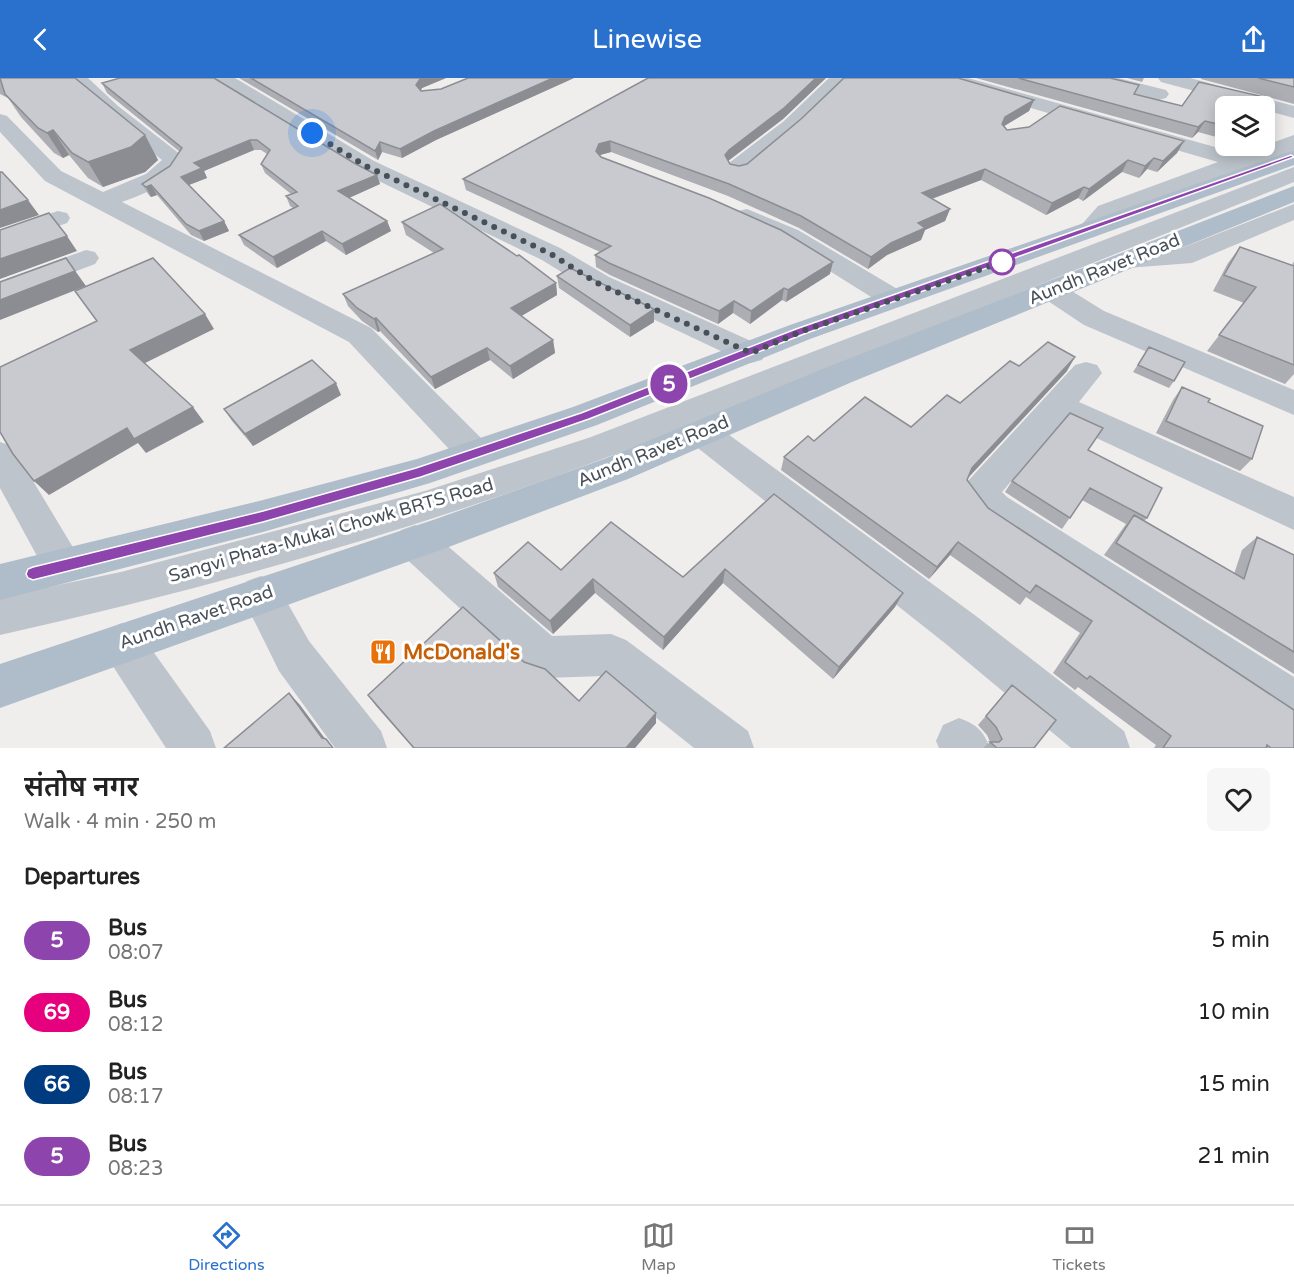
<!DOCTYPE html>
<html lang="en">
<head>
<meta charset="utf-8">
<style>
	:root { --surface:#fff; --page:#f6f6f6; --text:#222; --muted:#767676; --line:#e0e0e0; --accent:#2a70cd }
	body { margin:0; font-family:"Varela Round","Noto Sans Devanagari",sans-serif; background:var(--page); color:var(--text); height:100vh; display:flex; flex-direction:column; font-size:22px; white-space:nowrap }
	* { box-sizing:border-box; margin:0 }
	p { font-size:20px; color:var(--muted) }
	.icon { flex:none; width:33px; height:33px; fill:none; stroke:currentColor; stroke-width:2; stroke-linecap:round; stroke-linejoin:round }
	.map { position:relative; height:670px; overflow:hidden }
	.drawer { display:flex; flex-direction:column; background:var(--surface); flex:1 }
	.drawer>* { flex:none }
	.badge { padding:0 12px; border-radius:20px; font-size:21px; line-height:39px }
	.tools { position:absolute; left:1215px; top:18px; display:grid; gap:12px }
	.tools a { display:grid; place-items:center; width:60px; height:60px; border-radius:9px; background:var(--surface); box-shadow:0 3px 15px #0003; font-size:30px }
	.you { position:absolute; width:30px; height:30px; margin:-15px; border:4px solid #fff; border-radius:50%; background:#1a73e8; box-shadow:0 0 0 9px #1a73e833 }
	.map>.badge { position:absolute; translate:-50% -50%; box-shadow:0 0 0 3px #fff }
	h2 { padding:0 24px; font-size:22px; line-height:54px }
	.round { display:grid; place-items:center; flex:none; width:63px; height:63px; border-radius:9px; background:var(--page) }
	.headline { display:flex; align-items:center; justify-content:space-between; height:102px; padding:0 24px }
	h1 { font-size:28px; font-weight:600; line-height:45px }
	ul { padding:0; list-style:none }
	li { display:flex; align-items:center; gap:18px; height:72px; padding:0 24px }
	li div { flex:1 }
	li b { display:block; font-size:22px }
	li em { font-style:normal }
	li .badge { min-width:66px; font-weight:700; text-align:center }
	header { display:flex; justify-content:space-between; align-items:center; height:78px; padding:0 24px; background:var(--accent); color:#fff; font-size:27px; font-weight:600 }
	.tab-bar { display:flex; justify-content:space-around; align-items:center; height:84px; border-top:2px solid var(--line); background:var(--surface); font-size:16px; color:var(--muted) }
	.tab-bar a { display:grid; justify-items:center; gap:3px }
	.tab-bar .selected { color:var(--accent) }
	.map>svg:first-child { display:block }
</style>
</head>
<body>
<header><svg class="icon" aria-label="back" viewBox="0 0 24 24"><path d="M15 5l-7 7 7 7"/></svg>Linewise<svg class="icon" aria-label="share" viewBox="0 0 24 24"><path d="M12 15V3M7 8l5-5 5 5M5 13v7h14v-7"/></svg></header>
<div class="map">
<svg width="1294" height="670" viewBox="0 0 1294 670">
	<rect width="100%" height="100%" fill="#f0eded"/>
	<g fill="none" stroke-linecap="round" stroke-linejoin="round">
		<!-- minor -->
		<path fill="#bdc4cb" fill-rule="evenodd" d="M67,0H88L118,28L185,80C173,105 147,115 122,124L371,250L486,365L491,375L486,385L474,389L462,385L349,264L45,103L0,54V36L7,38L61,93L103,114L146,96L162,82L104,36Z
			M211,0H235L374,83L560,170L609,199L762,268L766,275L762,282L751,285L740,282L589,211L542,182L358,93L214,4Z
			M829,0H850L798,51L745,95L737,97L729,95L726,90L729,85L784,43Z
			M937,0H968L1240,76L1294,57V72L1116,138C1104,151 1098,164 1079,159L1075,154L1098,128L1218,84L940,4Z
			M1085,0H1118L1166,12L1169,16L1166,20L1159,22L1088,4Z
			M1158,0H1190L1294,28V40L1264,32V28H1251L1161,4Z
			M1294,89V104L703,342L713,345L976,538L1124,653L1130,670H1071L946,566L689,363L684,354L687,348C466,438 233,505 0,557V519L121,494L425,413L591,359Z
			M1294,126V142L1192,185L1127,190L1118,188L1114,182L1118,176L1179,171Z
			M747,131L798,152L904,215L908,221L904,227L894,230L884,227L780,162L738,143L735,138L738,133Z
			M58,133L67,135L70,140L67,145L0,169V152Z
			M86,172L95,174L99,180L95,186L0,222V203Z
			M1052,204L1062,207L1104,233L1294,312V337L1084,247L1042,219L1038,213L1042,207Z
			M1086,284L1097,287L1102,295L1079,324L1294,419V452L1062,344L1002,414L1007,419L1294,599V647L1278,641L981,441L962,414L967,404L1075,287Z
			M0,364L12,368L77,476L83,488L77,500L63,505L49,500L0,410Z
			M415,447L429,452L552,558L611,556L626,562L748,653L754,670H694L604,598L544,600L529,594L401,476L396,464L401,452Z
			M261,498L275,503L309,563L381,653L387,670H335L279,593L241,516L247,503Z
			M122,545L137,551L210,653L216,670H166L107,579L101,565L107,551Z
			M959,640C977,647 983,652 990,670H939L936,663L943,647Z"/>
		<!-- major -->
		<path fill="#afbdca" fill-rule="evenodd" d="M1294,72V87L810,261L597,347L430,405L263,454L0,522V486L263,422L417,381L573,329L790,247Z
			M1294,108V124L852,304L628,401L446,470L0,630V586L433,442L604,381L830,288Z"/>
	</g>
	<!-- wall -->
	<path fill="#acaeb3" d="M0,0L145,57L158,82L145,94L103,109L88,100L69,77L63,80L54,75L21,39L8,20L0,16Z
		M239,0H446L422,10L421,13L441,11L468,0H574L436,62L402,80L382,74L378,82Z
		M648,0H826L783,41L728,83L730,86L739,88L1034,22L1029,33L1004,48L1007,52L1184,63L1177,75L1157,94L1147,91L1139,100L1122,94L1083,123L1078,120L1046,137L981,102L932,121L950,131L945,143L925,152L921,162L887,177L868,191L799,150L728,118L611,74L600,77L601,79L830,196L786,224L782,222L750,246L733,235L718,246L610,197L596,189L595,177L600,174L466,112L463,101Z
		M976,0H1110L1135,16L1182,28H1226V51L1220,60L1198,54L1192,60Z
		M1127,0H1144L1142,4Z
		M1201,0H1294V26L1201,1Z
		M102,5L354,85L377,97L380,106L349,120L387,143L391,153L346,177L326,163L277,190L244,167L239,157L293,130L290,128L286,118L291,116L265,95L261,86L267,76L261,72H254L204,93L207,100L189,107L224,143L229,153L204,163L191,157L157,117L151,119L148,116L142,106L170,88L180,74L107,15Z
		M402,144L556,205L557,217L521,238L553,262L555,275L513,301L490,282L435,311L380,253L378,254L362,243L348,228L343,216L434,175L406,157Z
		M1240,169L1292,187L1294,183V296L1285,306L1207,273L1244,225L1213,213L1228,185Z
		M557,198L654,231V244L630,259L559,210Z
		M1149,269L1174,303L1169,310L1133,294Z
		M1019,288L1067,293L969,399L967,402L988,430L1294,670H1154L1156,667L1078,609L1075,612L1053,595L1080,555L1026,519L1020,527L950,477L929,501L781,392L784,379L814,363L911,349L960,325Z
		M1182,309L1208,324L1252,381L1240,393L1156,355L1173,322Z
		M341,317L253,368L232,343L224,331Z
		M1088,372L1147,440L1144,443L1234,496L1242,472L1257,459L1294,477V596L1104,477L1126,446L1082,422L1062,451L1005,414L1012,403Z
		M774,416L895,529L833,601L723,505L663,572L595,515L553,556L498,509L494,495L561,492L683,499Z
		M524,584L579,623L656,645L635,670H413L376,628L368,617Z
		M1012,607L1034,670H983L990,664L987,657L978,647Z"/>
	<!-- shaded-wall -->
	<path fill="#8c8d92" d="M422,0H446L422,10L418,16L416,7L420,1Z
		M553,0H574L436,62L402,80L400,71L434,53Z
		M816,0H826L783,41L728,83L725,77L729,72Z
		M1034,22L1029,33L1001,50L1005,39Z
		M1205,43L1198,54L1192,60L1198,49Z
		M53,52L69,77L63,80L47,55Z
		M145,57L158,82L145,94L103,109L88,84Z
		M250,62L254,72L204,93L207,100L186,108L181,99L194,85Z
		M610,63L611,74L600,77L597,84L596,73L599,66Z
		M1184,63L1177,75L1157,94L1163,83Z
		M380,64L382,74L378,82L375,73Z
		M1154,80L1147,91L1139,100L1145,88Z
		M1128,82L1122,94L1083,123L1089,111Z
		M985,91L981,102L918,126L922,115Z
		M377,97L380,106L342,123L338,113Z
		M151,107L157,117L151,119L146,109Z
		M1084,109L1078,120L1046,137L1052,125Z
		M28,122L39,137L0,150V132Z
		M950,131L945,143L925,152L921,162L887,177L868,191L871,179L918,145Z
		M224,143L229,153L204,163L199,153Z
		M387,143L391,153L346,177L342,166Z
		M322,153L326,163L277,190L273,179Z
		M67,158L77,173L0,201V181Z
		M66,180L86,208L0,242V222Z
		M833,184L830,196L786,224L788,212Z
		M556,205L557,217L513,243L511,230Z
		M784,210L782,222L750,246L751,233Z
		M734,223L733,235L718,246L719,233Z
		M654,231V244L630,259V247Z
		M205,236L214,251L141,287L130,272Z
		M376,240L380,253L378,254L374,241Z
		M553,262L555,275L513,301L510,288Z
		M487,270L490,282L435,311L431,299Z
		M1075,279L1067,293L965,403L972,390Z
		M336,305L341,317L253,368L245,356Z
		M193,329L204,344L146,375L138,365L49,417L34,403L127,350Z
		M958,464L950,477L929,501L937,489Z
		M725,491L723,505L663,572L664,559Z
		M593,501L595,515L553,556L550,543Z
		M903,515L895,529L833,601L839,589Z
		M289,615L300,627L332,670L322,660Z
		M656,635V645L635,670H626Z"/>
	<!-- building -->
	<path fill="#c8cad0" stroke="#8c8d92" stroke-width="1.5" d="M0,0H75L145,57L131,69L88,84L72,75L53,52L47,55L38,50L5,16Z
		M120,0H214L354,85L377,97L338,113L387,143L342,166L322,153L273,179L239,157L298,128L286,118L297,114L261,86L270,72L257,62H250L194,85L202,90L181,99L224,143L199,153L186,146L151,107L146,109L142,106L170,88L182,70L102,5Z
		M251,0H422L420,1L416,7L421,13L441,11L468,0H553L434,53L400,71L380,64L375,73Z
		M648,0H816L784,30L729,72L725,77L730,86L739,88L747,86L801,41L844,0H958L1034,22L1005,39L1002,46L1007,52L1029,49L1060,28L1184,63L1163,83L1154,80L1145,88L1128,82L1089,111L1084,109L1052,125L985,91L922,115L950,131L918,145L925,150L891,165L871,179L801,138L729,106L610,63L599,66L596,73L601,79L709,120L781,152L833,184L788,212L784,210L751,233L734,223L719,233L609,185L595,177L611,168L463,101Z
		M1018,0H1110L1139,7L1134,16L1182,28L1199,4L1264,19L1261,28H1226V48L1205,43L1198,49Z
		M1258,0H1294V9Z
		M0,94H2L28,122L0,132Z
		M440,126L517,178L519,177L556,205L511,230L553,262L510,288L487,270L431,299L376,240L374,241L357,230L343,216L443,171L402,144Z
		M49,135L67,158L0,181V152Z
		M1240,169L1294,188V287L1219,257L1256,209L1224,197Z
		M66,180L75,193L0,222V204Z
		M153,180L205,236L130,272L193,329L134,361L127,350L34,403L13,376L0,354V289L97,243L75,213Z
		M570,190L654,231L630,247L557,198Z
		M1048,264L1075,279L972,390L967,402L988,430L1294,632V670H1271L1267,667L1266,670H1163L1171,658L1090,598L1087,601L1065,584L1092,543L1036,507L1030,515L958,464L937,489L784,379L808,358L814,363L865,319L911,349L947,317L960,325L1010,283L1019,288Z
		M1149,269L1185,284L1174,303L1138,287Z
		M312,282L336,305L245,356L224,331Z
		M1182,309L1210,321L1208,324L1263,348L1252,381L1166,343Z
		M1070,335L1103,350L1088,372L1162,410L1147,440L1090,410L1070,440L1012,403Z
		M774,416L903,515L839,589L725,491L664,559L593,501L550,543L494,495L528,464L561,492L611,444L683,499Z
		M1134,437L1244,501L1257,459L1294,477V574L1116,465Z
		M463,529L524,584L545,591L579,623L606,593L656,635L626,670H414L368,617Z
		M1012,607L1056,642L1034,670H997L990,664H999L1002,661L996,649L986,638Z
		M289,615L322,660L326,661L333,670H224Z"/>
	<!-- line -->
	<path fill="#8e44ad" stroke="#fff" stroke-width="1.5" d="M1291,77L1294,79L804,256L589,341L421,399L263,444L33,502L28,500L26,496L28,491L33,489L263,433L416,390L581,335L796,251Z"/>
	<g fill="none" stroke-linecap="round" stroke-linejoin="round">
		<!-- walk -->
		<path stroke="#475059" stroke-width="6" stroke-dasharray="0 10.8" d="M312,55L366,88L551,176L599,206L751,275L800,254L1002,184"/>
	</g>
	<!-- icons -->
	<defs>
		<symbol id="restaurant-square" viewBox="-11 -11 22 22"><rect x="-9" y="-9" width="18" height="18" rx="4" fill="#e8710a" stroke="#fff"/><path d="M-5-6h1v4h1v-4h1v4h1v-4h1v5L-1.5 .5V6h-2V.5L-5-1ZM5-6V6H3V1.5H1.5Q1.5-4 5-6Z" fill="#fff"/></symbol>
	</defs>
	<g fill-rule="evenodd">
		<use href="#restaurant-square" x="368" y="559" width="30" height="30"/>
	</g>
	<!-- markers -->
	<circle fill="#fff" stroke="#8e44ad" stroke-width="3" cx="1002" cy="184" r="12"/>
	<g text-anchor="middle" dominant-baseline="central" stroke-width="6" stroke-linejoin="round" paint-order="stroke">
		<!-- street labels -->
		<g font-size="18" fill="#475059" stroke="#fff">
			<text transform="translate(1104 191) rotate(-22)">Aundh Ravet Road</text>
			<text transform="translate(653 373) rotate(-22)">Aundh Ravet Road</text>
			<text transform="translate(331 452) rotate(-16)">Sangvi Phata-Mukai Chowk BRTS Road</text>
			<text transform="translate(196 539) rotate(-19)">Aundh Ravet Road</text>
		</g>
		<!-- near-food labels -->
		<g font-size="21" font-weight="bold" fill="#c56008" stroke="#fff" text-anchor="start">
			<text x="403" y="574">McDonald's</text>
		</g>
	</g>
</svg>
<div class="tools">
<a><svg class="icon" aria-label="layers" viewBox="0 0 24 24"><path d="M12 4l9 5-9 5-9-5zM3 14l9 5 9-5"/></svg></a>
</div>
<div class="you" style="left:312px;top:55px"></div>
<b class="badge" style="left:669px;top:306px;background:#8e44ad;color:#fff">5</b>
</div>
<section class="drawer">
<div class="headline"><div><h1>संतोष नगर</h1><p>Walk · 4 min · 250 m</p></div><a class="round"><svg class="icon" aria-label="heart" viewBox="0 0 24 24"><path d="M12 20l-8-8c-3-5 5-10 8-4 3-6 11-1 8 4z"/></svg></a></div>
<h2>Departures</h2>
<ul>
<li><span class="badge" style="background:#8e44ad;color:#fff">5</span><div><b>Bus</b><p>08:07</p></div><em>5 min</em></li>
<li><span class="badge" style="background:#e6007e;color:#fff">69</span><div><b>Bus</b><p>08:12</p></div><em>10 min</em></li>
<li><span class="badge" style="background:#003b80;color:#fff">66</span><div><b>Bus</b><p>08:17</p></div><em>15 min</em></li>
<li><span class="badge" style="background:#8e44ad;color:#fff">5</span><div><b>Bus</b><p>08:23</p></div><em>21 min</em></li>
</ul>
</section>
<nav class="tab-bar">
<a class="selected"><svg class="icon" aria-label="directions" viewBox="0 0 24 24"><path d="M12 3l9 9-9 9-9-9zM9 14v-3h6M13 9l2 2-2 2"/></svg>Directions</a>
<a><svg class="icon" aria-label="map" viewBox="0 0 24 24"><path d="M3 6l6-2 6 2 6-2v14l-6 2-6-2-6 2zM9 4v14M15 6v14"/></svg>Map</a>
<a><svg class="icon" aria-label="tickets" viewBox="0 0 24 24"><path d="M3 7h18v10H3zM15 7v10"/></svg>Tickets</a>
</nav>
</body>
</html>
